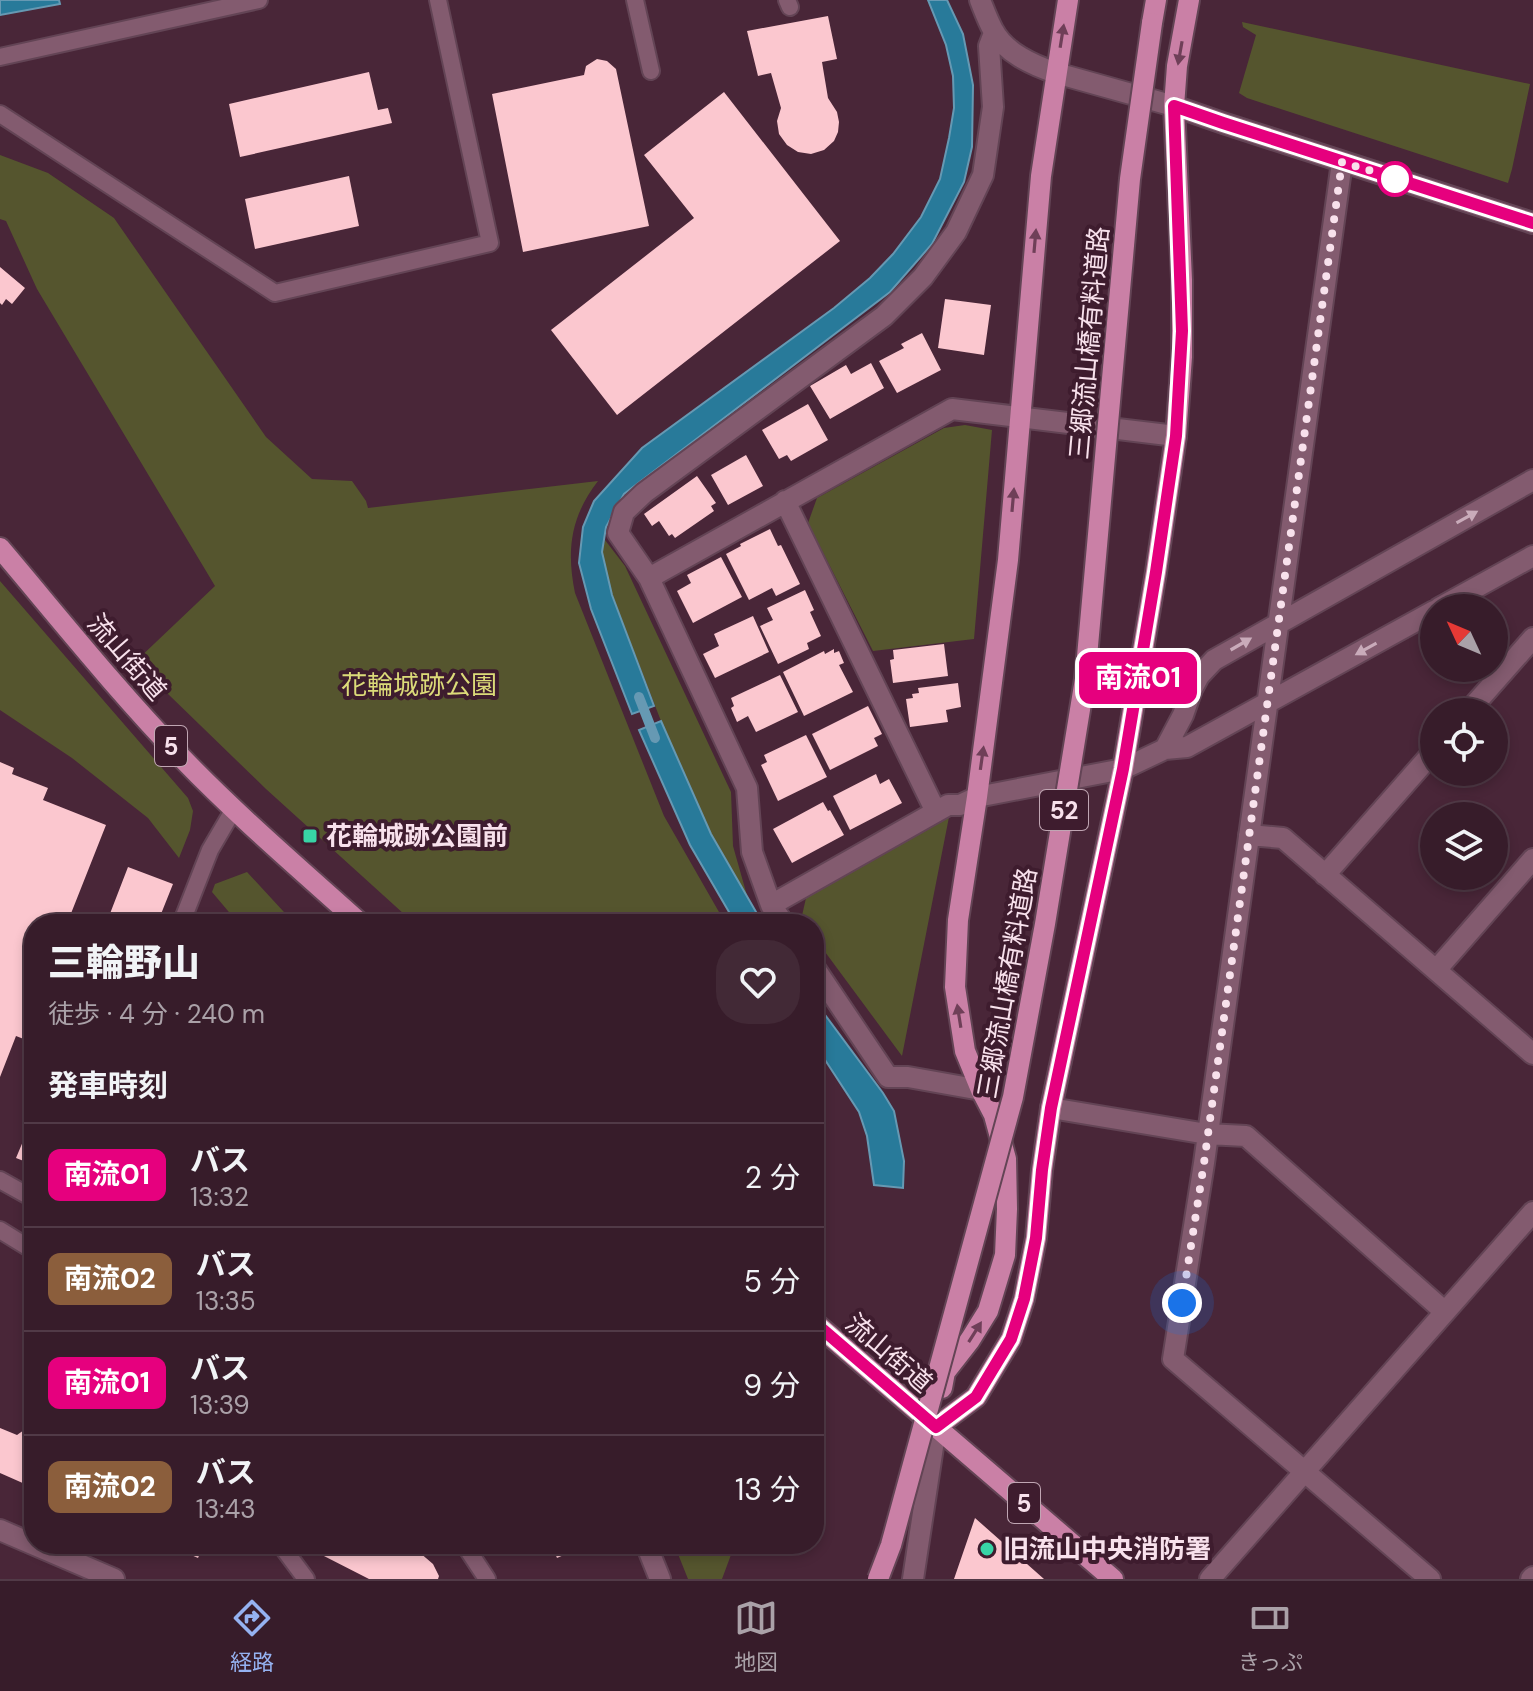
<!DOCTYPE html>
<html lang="ja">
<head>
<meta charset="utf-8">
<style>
	:root { --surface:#371c2a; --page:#422936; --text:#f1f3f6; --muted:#aaa1a8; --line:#513a47; --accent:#95b2f1 }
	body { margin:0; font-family:"DM Sans","Noto Sans JP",sans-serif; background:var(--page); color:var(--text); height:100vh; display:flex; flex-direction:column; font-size:30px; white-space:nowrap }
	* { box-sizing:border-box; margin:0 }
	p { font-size:26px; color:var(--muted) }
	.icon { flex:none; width:44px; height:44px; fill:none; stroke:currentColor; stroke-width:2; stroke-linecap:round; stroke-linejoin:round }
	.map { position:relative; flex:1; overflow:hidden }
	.details { position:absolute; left:24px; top:914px; width:800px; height:640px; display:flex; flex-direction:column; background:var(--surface); border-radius:32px; box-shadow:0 4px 12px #0003,0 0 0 2px var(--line) }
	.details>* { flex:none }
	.badge { padding:0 16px; border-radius:12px; font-size:28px; line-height:52px }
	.needle { width:52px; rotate:314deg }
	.fabs { position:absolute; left:1420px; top:594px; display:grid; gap:16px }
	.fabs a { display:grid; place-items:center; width:88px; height:88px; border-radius:50%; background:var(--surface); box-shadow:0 4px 12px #0003,0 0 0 2px var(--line); font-size:40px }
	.you { position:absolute; width:40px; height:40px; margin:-20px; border:6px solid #fff; border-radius:50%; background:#1a73e8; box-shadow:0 0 0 12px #1a73e833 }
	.map>.badge { position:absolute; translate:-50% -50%; box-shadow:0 0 0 4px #fff }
	h2 { padding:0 24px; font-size:30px; line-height:72px }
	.round { display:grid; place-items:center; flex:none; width:84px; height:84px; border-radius:32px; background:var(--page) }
	.head { display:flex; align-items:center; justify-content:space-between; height:136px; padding:0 24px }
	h1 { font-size:38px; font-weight:800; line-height:60px }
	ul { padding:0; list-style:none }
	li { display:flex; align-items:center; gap:24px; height:104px; padding:0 24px; border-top:2px solid var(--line) }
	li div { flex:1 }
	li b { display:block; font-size:30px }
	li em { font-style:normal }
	li .badge { min-width:88px; font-weight:700; text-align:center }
	.tab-bar { display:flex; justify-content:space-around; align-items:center; height:112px; border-top:2px solid var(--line); background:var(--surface); font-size:22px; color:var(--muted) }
	.tab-bar a { display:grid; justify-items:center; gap:4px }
	.tab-bar .active { color:var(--accent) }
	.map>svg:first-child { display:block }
</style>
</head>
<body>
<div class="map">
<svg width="1533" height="1579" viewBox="0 0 1533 1579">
	<rect width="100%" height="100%" fill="#492638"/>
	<!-- green -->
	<path fill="#55552e" d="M1242,22L1530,84L1512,169L1508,183L1247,98L1239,93L1256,35L1243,27Z
		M0,155L48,173L114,218L266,437L312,479L352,481L366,501L368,508L598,481C571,516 566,549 575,593L664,816L719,912L704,924H415L266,789L135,662L215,586L37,289L6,221L0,219Z
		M965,425L992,430L974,639L873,651L808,523L817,498L944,428Z
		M605,540L625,566L731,792L733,846L748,899L711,834L661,721L612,595L602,552Z
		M0,581L188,798L193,811L190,830L179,858L148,818L72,758L0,710Z
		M949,817L902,1056L814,937V924H804L801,920L806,898Z
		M247,872L295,924H239L212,892L215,884Z
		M674,1544H735L722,1579H688Z"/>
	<!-- water -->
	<path fill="#287a9a" stroke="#6699b3" stroke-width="2" d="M0,0H59L60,4L0,15Z
		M928,0H947L963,34L973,85L972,147L964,182L932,244L890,292L624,494L606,527L602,552L612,595L654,706L632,714L591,609L579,563L583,527L594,501L642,448L834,308L870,278L893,254L921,217L940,179L949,138L954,108L953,76L946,45Z
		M661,721L711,834L763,924H736L690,845L639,730Z
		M814,1000L883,1093L894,1111L904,1161L903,1188L874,1185L867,1136L859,1112L814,1043Z"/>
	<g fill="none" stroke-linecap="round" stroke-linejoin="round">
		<!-- stream -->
		<path stroke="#6699b3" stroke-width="10" d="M639,697L655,738"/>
	</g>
	<!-- building -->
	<path fill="#fbc7cf" d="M828,16L837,59L822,62L828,98L837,112L839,122L838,132L834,141L824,150L811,154L798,152L787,145L779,134L777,121L781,108L771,73L758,76L747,31Z
		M597,59L607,61L616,69L649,226L523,252L492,94L584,75L586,66Z
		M369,72L378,110L388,108L392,123L240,157L229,104Z
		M724,92L840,241L617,415L551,330L694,218L644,155Z
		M349,176L359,226L255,249L245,199Z
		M0,267L25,288L12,304L6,299L2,305L0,303Z
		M945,299L991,305L984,355L938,348Z
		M922,333L941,370L897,393L879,361L904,348L901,344Z
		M871,363L884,388L830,419L810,386L846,365L851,374Z
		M808,404L828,440L791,461L787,455L779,459L762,430Z
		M746,455L763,486L728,505L711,475Z
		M697,476L716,503L711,506L714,511L675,538L672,534L669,536L659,521L652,526L644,514Z
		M770,529L778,546L781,545L800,584L776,596L772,588L749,600L726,554L741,546L740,544Z
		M721,557L742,597L693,623L677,591L691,583L687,575Z
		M805,590L814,610L810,612L821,636L807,643L809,649L778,664L760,626L773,620L767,608Z
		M753,616L769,652L715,678L703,654L719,646L714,634Z
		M944,644L948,676L893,683L890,660L894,659L893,650Z
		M834,649V653L839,651L844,663L839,665L853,692L804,716L783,672L824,651L825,654Z
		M780,675L798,712L756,732L748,716L737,722L731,708L734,706L731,698Z
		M958,683L961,707L946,710L948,722L910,727L906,699L913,698L912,694L919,693L918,688Z
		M868,706L882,734L874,738L878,746L830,770L812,734Z
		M806,735L827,777L778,801L761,765L767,762L764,755Z
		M0,762L14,768L12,774L48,788L43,800L106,825L70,916L90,924H34V1043L16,1036L0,1077Z
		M876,774L880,784L889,779L902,803L850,830L833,796Z
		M823,802L828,811L830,810L844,835L792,863L773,829Z
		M128,867L173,884L157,924H106Z
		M34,1115V1165L16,1158Z
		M0,1428L17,1435L24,1430H34V1488L0,1473Z
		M975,1518L1044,1579H954Z
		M156,1544H204L198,1558L182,1551L180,1554Z
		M320,1544H412L415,1548L418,1546L422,1549L419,1552L433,1564L439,1576L438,1579H369L322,1555L326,1548Z
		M551,1544H589L557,1558Z"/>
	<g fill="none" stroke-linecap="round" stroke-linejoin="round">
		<defs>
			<path id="service" d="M635,0L651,71
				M787,0L790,7
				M0,57L259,0
				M0,114L275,293L490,243L438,0
				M181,924L210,850L234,809
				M0,1180L34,1199
				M0,1230L34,1251
				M280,1544L306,1579
				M464,1544L487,1579"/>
			<path id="minor" d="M980,0C984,10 988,21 993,30C1005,53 1033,65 1056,73
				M1342,162L1204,1163L1173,1359L1430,1579
				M785,501L936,812
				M649,578L952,409L1176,436
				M1439,608L1533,556
				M1468,712L1533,638
				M1165,749L1183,715L1192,689L1199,676L1214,660L1533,480
				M1249,835L1283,838L1533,1054
				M1325,875L1434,751
				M771,905L948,805H960L977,797L1123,769L1165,749L1187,747L1434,611
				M784,924L771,905L752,852L747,788L649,578L618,533L624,512L644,493L884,316L923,277L956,232L983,175L993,107L989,46L994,33
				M814,967L888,1077H908L981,1090
				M1437,969L1533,859
				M1051,1108L1207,1134L1246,1136L1445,1312
				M0,1530L114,1579
				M913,1579L936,1427
				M1210,1579L1533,1212
				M1531,1579L1533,1577"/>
			<path id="tertiary" d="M1056,73L1174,106L1223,123L1533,223
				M646,1544L660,1579"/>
			<path id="primary" d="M1152,23L1156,0
				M0,548C60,619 118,692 183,759C239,817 301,870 361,924
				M814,1322L1113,1579
				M942,1388L945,1372L970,1340L988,1311L1005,1255L1007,1209L1006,1159L994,1115L981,1090L965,1051L955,987L958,920L977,797L1008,560L1041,176L1068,0
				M936,1427L976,1397L1011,1339L1024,1299L1036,1238L1042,1170L1051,1108L1123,769L1156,572L1176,436L1182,357V280L1174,106L1177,66L1189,0"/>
		</defs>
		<!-- service casing -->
		<use href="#service" stroke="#634455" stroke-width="20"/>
		<!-- minor casing -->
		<use href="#minor" stroke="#634455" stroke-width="24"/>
		<!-- tertiary casing -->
		<use href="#tertiary" stroke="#634455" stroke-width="24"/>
		<!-- primary casing -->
		<use href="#primary" stroke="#634455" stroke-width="24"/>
		<!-- service -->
		<use href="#service" stroke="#835b6f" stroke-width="16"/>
		<!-- minor -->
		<use href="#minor" stroke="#835b6f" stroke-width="20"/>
		<!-- tertiary -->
		<use href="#tertiary" stroke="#835b6f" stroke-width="20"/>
		<!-- primary -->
		<use href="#primary" stroke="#ca80a6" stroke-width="20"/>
		<defs>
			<path id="primary-bridge" d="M878,1579L891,1545L1013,1097L1045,924L1085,679L1130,179L1152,23"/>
		</defs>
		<!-- primary-bridge casing -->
		<use href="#primary-bridge" stroke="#634455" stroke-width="24" stroke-linecap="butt"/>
		<!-- primary-bridge -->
		<use href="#primary-bridge" stroke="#ca80a6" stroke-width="20"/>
	</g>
	<!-- one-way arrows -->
	<defs><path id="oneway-solid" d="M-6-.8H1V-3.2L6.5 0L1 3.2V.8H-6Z" transform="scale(2)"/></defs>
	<g fill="#6f3f58">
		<use href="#oneway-solid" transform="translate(1062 36) rotate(-81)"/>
		<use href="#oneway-solid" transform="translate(1180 53) rotate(100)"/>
		<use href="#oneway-solid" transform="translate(1035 241) rotate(-85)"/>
		<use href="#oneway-solid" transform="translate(1013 500) rotate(-85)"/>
		<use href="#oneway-solid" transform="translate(982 758) rotate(-82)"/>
		<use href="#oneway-solid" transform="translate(959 1016) rotate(-99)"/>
		<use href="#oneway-solid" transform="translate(975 1332) rotate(-58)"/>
	</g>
	<g fill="#c9abba">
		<use href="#oneway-solid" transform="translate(1467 517) rotate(-29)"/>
		<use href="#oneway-solid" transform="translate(1241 644) rotate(-30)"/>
		<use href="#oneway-solid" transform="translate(1366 649) rotate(151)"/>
	</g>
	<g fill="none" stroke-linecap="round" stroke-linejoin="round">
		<defs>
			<path id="line" d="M814,1322L936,1427L976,1397L1011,1339L1024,1299L1036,1238L1042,1170L1051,1108L1123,769L1156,572L1176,436L1182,331L1174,106L1223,123L1533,223"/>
		</defs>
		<!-- line casing -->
		<use href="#line" stroke="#fff" stroke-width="18"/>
		<!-- line -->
		<use href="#line" stroke="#e6007e" stroke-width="12"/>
		<!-- walk -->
		<path stroke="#f8e1ec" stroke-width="8" stroke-dasharray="0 14.4" d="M1182,1303L1204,1163L1342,162L1401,180L1395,179"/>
	</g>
	<!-- markers -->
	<circle fill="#fff" stroke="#e6007e" stroke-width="4" cx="1395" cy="179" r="16"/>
	<g fill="#38d4a6" stroke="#3e1c2e" stroke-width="3">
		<rect x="302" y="828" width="16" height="16" rx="4"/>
		<circle cx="987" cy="1549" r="8"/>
	</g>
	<g text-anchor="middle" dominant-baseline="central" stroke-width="8" stroke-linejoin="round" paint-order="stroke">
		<!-- shield labels -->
		<g fill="#3e1c2e" stroke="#c0a6b3" stroke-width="2">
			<rect x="155" y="726" width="32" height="40" rx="6"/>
			<rect x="1040" y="790" width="48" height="40" rx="6"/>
			<rect x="1008" y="1483" width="32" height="40" rx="6"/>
		</g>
		<g font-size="24" font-weight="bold" fill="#f8e1ec">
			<text x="171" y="746">5</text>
			<text x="1064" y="810">52</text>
			<text x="1024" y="1503">5</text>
		</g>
		<!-- street labels -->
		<g font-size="26" fill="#f8e1ec" stroke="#3e1c2e">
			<text transform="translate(1089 343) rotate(-85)">三郷流山橋有料道路</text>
			<text transform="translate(127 657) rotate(49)">流山街道</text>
			<text transform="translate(1007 983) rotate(-80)">三郷流山橋有料道路</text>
			<text transform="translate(889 1353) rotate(41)">流山街道</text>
		</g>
		<!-- park labels -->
		<g font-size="26" fill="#dcdb79" stroke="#3e1c2e">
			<text x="419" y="685">花輪城跡公園</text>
		</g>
		<!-- poi labels -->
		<g font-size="26" font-weight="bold" fill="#f8e1ec" stroke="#3e1c2e" text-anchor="start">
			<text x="326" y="836">花輪城跡公園前</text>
			<text x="1003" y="1549">旧流山中央消防署</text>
		</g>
	</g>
</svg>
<div class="fabs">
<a><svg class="needle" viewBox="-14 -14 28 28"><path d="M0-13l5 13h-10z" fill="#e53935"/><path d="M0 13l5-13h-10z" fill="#aaa1a8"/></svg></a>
<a><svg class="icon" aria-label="locate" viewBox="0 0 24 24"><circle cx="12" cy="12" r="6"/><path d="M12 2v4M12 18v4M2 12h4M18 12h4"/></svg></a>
<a><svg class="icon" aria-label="layers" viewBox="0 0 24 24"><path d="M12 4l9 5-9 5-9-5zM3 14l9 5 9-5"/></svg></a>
</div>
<div class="you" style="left:1182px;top:1303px"></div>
<b class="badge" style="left:1138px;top:678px;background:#e6007e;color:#fff">南流01</b>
<section class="details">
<div class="head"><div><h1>三輪野山</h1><p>徒歩 · 4 分 · 240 m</p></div><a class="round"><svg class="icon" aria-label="heart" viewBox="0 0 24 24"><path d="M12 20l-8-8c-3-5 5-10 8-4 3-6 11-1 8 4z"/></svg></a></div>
<h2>発車時刻</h2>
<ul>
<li><span class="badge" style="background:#e6007e;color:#fff">南流01</span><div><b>バス</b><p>13:32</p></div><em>2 分</em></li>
<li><span class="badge" style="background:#8b5e3c;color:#fff">南流02</span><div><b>バス</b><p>13:35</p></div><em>5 分</em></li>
<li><span class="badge" style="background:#e6007e;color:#fff">南流01</span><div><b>バス</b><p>13:39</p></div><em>9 分</em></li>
<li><span class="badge" style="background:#8b5e3c;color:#fff">南流02</span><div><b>バス</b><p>13:43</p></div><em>13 分</em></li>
</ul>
</section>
</div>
<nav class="tab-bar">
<a class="active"><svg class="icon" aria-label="directions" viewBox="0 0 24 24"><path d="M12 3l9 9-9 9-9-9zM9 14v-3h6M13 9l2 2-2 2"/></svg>経路</a>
<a><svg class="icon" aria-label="map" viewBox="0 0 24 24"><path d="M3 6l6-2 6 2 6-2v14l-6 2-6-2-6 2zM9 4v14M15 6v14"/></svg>地図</a>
<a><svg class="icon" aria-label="tickets" viewBox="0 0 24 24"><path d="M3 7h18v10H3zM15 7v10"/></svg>きっぷ</a>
</nav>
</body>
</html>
